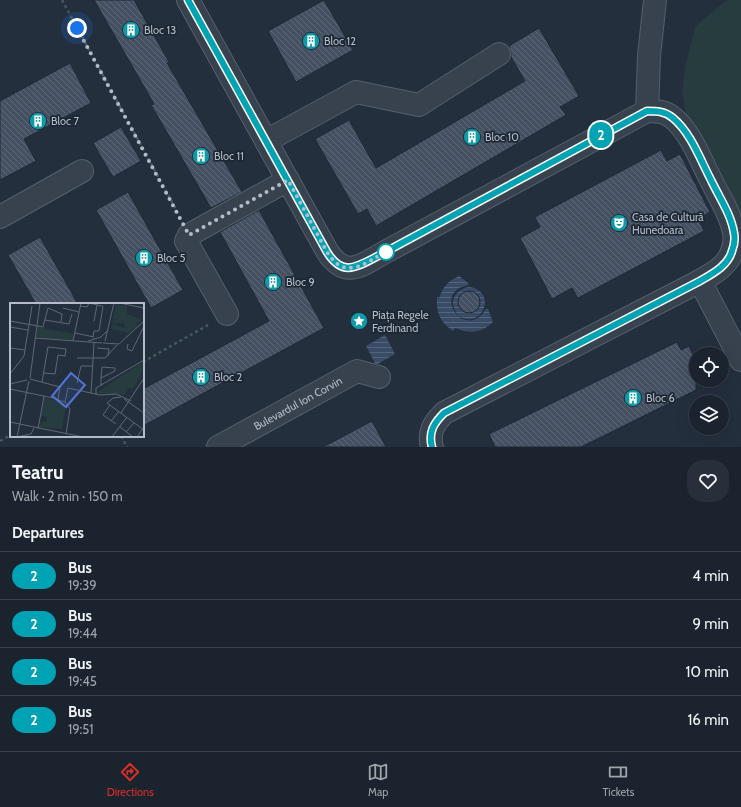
<!DOCTYPE html>
<html lang="en">
<head>
<meta charset="utf-8">
<style>
	:root { --surface:#1b232e; --page:#282f3a; --text:#f1f3f6; --muted:#a0a4aa; --line:#39404a; --accent:#d93025 }
	body { margin:0; font-family:Cabin,sans-serif; background:var(--page); color:var(--text); height:100vh; display:flex; flex-direction:column; font-size:15px; white-space:nowrap }
	* { box-sizing:border-box; margin:0 }
	p { font-size:13px; color:var(--muted) }
	.icon { flex:none; width:22px; height:22px; fill:none; stroke:currentColor; stroke-width:2; stroke-linecap:round; stroke-linejoin:round }
	.map { position:relative; height:447px; overflow:hidden }
	.drawer { display:flex; flex-direction:column; background:var(--surface); flex:1 }
	.drawer>* { flex:none }
	.badge { padding:0 8px; border-radius:13px; font-size:14px; line-height:26px }
	.tools { position:absolute; left:689px; top:347px; display:grid; gap:8px }
	.tools a { display:grid; place-items:center; width:40px; height:40px; border-radius:50%; background:var(--surface); box-shadow:0 4px 16px #0002,0 0 0 1px var(--line); font-size:20px }
	.you { position:absolute; width:20px; height:20px; margin:-10px; border:3px solid #fff; border-radius:50%; background:#1a73e8; box-shadow:0 0 0 6px #1a73e833 }
	.map>.badge { position:absolute; translate:-50% -50%; box-shadow:0 0 0 2px #fff }
	h2 { padding:0 12px; font-size:15px; line-height:36px }
	.round { display:grid; place-items:center; flex:none; width:42px; height:42px; border-radius:16px; background:var(--page) }
	.summary { display:flex; align-items:center; justify-content:space-between; height:68px; padding:0 12px }
	h1 { font-size:19px; font-weight:800; line-height:30px }
	ul { padding:0; list-style:none }
	li { display:flex; align-items:center; gap:12px; height:48px; padding:0 12px; border-top:1px solid var(--line) }
	li div { flex:1 }
	li b { display:block; font-size:15px }
	li em { font-style:normal }
	li .badge { min-width:44px; font-weight:700; text-align:center }
	.dock { display:flex; justify-content:space-around; align-items:center; height:56px; border-top:1px solid var(--line); background:var(--surface); font-size:11px; color:var(--muted) }
	.dock a { display:grid; justify-items:center; gap:2px }
	.dock .selected { color:var(--accent) }
	.map>svg:first-child { display:block }
</style>
</head>
<body>
<div class="map">
<svg width="741" height="447" viewBox="0 0 741 447">
	<defs>
		<pattern id="water-rules" width="6" height="5" patternUnits="userSpaceOnUse"><rect width="6" height="5" fill="#394c67"/><path d="M0 2.5h6" fill="none" stroke="#53647b"/></pattern>
		<pattern id="building-back-hatch" width="6" height="6" patternUnits="userSpaceOnUse"><rect width="6" height="6" fill="#455162"/><path d="M-1 5l2 2M0 0l6 6M5-1l2 2" fill="none" stroke="#5d6877"/></pattern>
	</defs>
	<rect width="100%" height="100%" fill="#242f3e"/>
	<!-- pitch -->
	<path fill="#263c3f" d="M728,0H741V227L686,117L682,92L685,68L695,27L724,2Z"/>
	<!-- water -->
	<path fill="url(#water-rules)" fill-rule="evenodd" d="M459,276L468,283L469,285C430,291 465,343 486,309H488L493,322C482,333 469,334 455,328L453,331C440,322 436,313 437,297L439,298C443,287 448,281 459,276Z
		M469,287C496,290 485,326 463,318C459,317 456,314 455,310C449,298 458,289 469,287ZM470,291C485,294 483,312 467,313L460,306C459,298 461,293 470,291Z
		M385,335L395,354L376,365L366,346Z"/>
	<!-- building -->
	<path fill="url(#building-back-hatch)" stroke="#1f2835" d="M94,0H134L169,62L167,63L242,192L211,208L151,105L154,104Z
		M324,0L353,50L296,82L268,31Z
		M539,28L579,96L560,107L566,115L376,226L367,209L358,214L315,139L349,120L376,168L525,81L511,57V53L509,46Z
		M70,63L91,103L24,139L36,161L0,180V101Z
		M121,127L141,161L113,177L93,143Z
		M661,150L667,161L680,154L710,212L698,219L704,231L578,298L572,288L552,299L520,238L540,227L535,217Z
		M128,192L183,290L151,308L96,210Z
		M259,210L324,328L143,426V389L269,321L220,232Z
		M40,237L78,304H36L8,255Z
		M458 302a11 11 0 1 1 22 0a11 11 0 1 1-22 0Z
		M677,342L681,350L689,346L696,361V390L581,447H495L489,434Z
		M372,421L386,447H323Z"/>
	<g fill="none" stroke-linecap="round" stroke-linejoin="round">
		<defs>
			<g id="minor">
				<path d="M188,0L327,251C346,281 363,264 387,251L647,111C656,111 665,111 673,118C691,133 700,159 711,180C719,197 731,214 734,233C735,238 734,246 732,251C728,266 712,274 700,281L444,413C434,423 428,432 432,447"/>
				<path d="M647,111L649,56L655,0"/>
				<path d="M266,141L356,92L419,105L499,54"/>
				<path d="M0,217L82,171"/>
				<path d="M700,281L741,360"/>
				<path d="M227,314L186,241L189,235L288,180"/>
				<path id="s1" d="M218,447L357,371L379,377"/>
			</g>
		</defs>
		<!-- minor casing -->
		<use href="#minor" stroke="#565f6c" stroke-width="24"/>
		<!-- path -->
		<path stroke="#44595c" stroke-width="2.5" stroke-dasharray="3 3" stroke-linecap="butt" d="M62,0L179,215
			M143,362L208,325
			M121,436L127,447
			M0,441L11,435"/>
		<!-- minor -->
		<use href="#minor" stroke="#38414e" stroke-width="22"/>
	</g>
	<g fill="none" stroke-linecap="round" stroke-linejoin="round">
		<defs>
			<path id="line" d="M188,0L327,252C342,276 355,268 376,257L647,111C656,111 665,111 673,118C691,133 700,159 711,180C719,197 731,214 734,233C735,238 734,246 732,251C728,266 712,274 700,281L444,413C434,423 428,432 432,447"/>
		</defs>
		<!-- line casing -->
		<use href="#line" stroke="#fff" stroke-width="9"/>
		<!-- line -->
		<use href="#line" stroke="#00a3b4" stroke-width="6"/>
		<!-- walk -->
		<path stroke="#b4bcc9" stroke-width="4" stroke-dasharray="0 7.2" d="M77,28L189,235L288,180L327,252C345,281 364,264 387,251L386,252"/>
	</g>
	<!-- icons -->
	<defs>
		<symbol id="building-disc" viewBox="-11 -11 22 22"><circle r="9.5" fill="#0f9aa8" stroke="#1d2633"/><path d="M-4-6H4V6H1V3H-1V6H-4ZM-2.5-4.3h1.7v1.8h-1.7ZM.8-4.3h1.7v1.8H.8ZM-2.5-1h1.7V.8h-1.7ZM.8-1h1.7V.8H.8Z" fill="#fff"/></symbol>
		<symbol id="theatre-disc" viewBox="-11 -11 22 22"><circle r="9.5" fill="#0f9aa8" stroke="#1d2633"/><path d="M-5-5.5Q0-4 5-5.5V0Q5 5 0 6Q-5 5-5 0ZM-3.3-2.5H-1v1.5H-3.3ZM1-2.5H3.3v1.5H1ZM-2.8 1Q0 5.5 2.8 1Z" fill="#fff"/></symbol>
		<symbol id="sight-disc" viewBox="-11 -11 22 22"><circle r="9.5" fill="#0f9aa8" stroke="#1d2633"/><path d="M0-6L1.8-2.2L6-1.7L2.9 1.2L3.7 5.4L0 3.3L-3.7 5.4L-2.9 1.2L-6-1.7L-1.8-2.2Z" fill="#fff"/></symbol>
	</defs>
	<g fill-rule="evenodd">
		<use href="#building-disc" x="121" y="20" width="20" height="20"/>
		<use href="#building-disc" x="301" y="31" width="20" height="20"/>
		<use href="#building-disc" x="28" y="111" width="20" height="20"/>
		<use href="#building-disc" x="462" y="127" width="20" height="20"/>
		<use href="#building-disc" x="191" y="146" width="20" height="20"/>
		<use href="#theatre-disc" x="609" y="213" width="20" height="20"/>
		<use href="#building-disc" x="134" y="248" width="20" height="20"/>
		<use href="#building-disc" x="263" y="272" width="20" height="20"/>
		<use href="#sight-disc" x="349" y="311" width="20" height="20"/>
		<use href="#building-disc" x="191" y="367" width="20" height="20"/>
		<use href="#building-disc" x="623" y="388" width="20" height="20"/>
	</g>
	<!-- markers -->
	<circle fill="#fff" stroke="#00a3b4" stroke-width="2" cx="386" cy="252" r="8"/>
	<g text-anchor="middle" dominant-baseline="central" stroke-width="3.5" stroke-linejoin="round" paint-order="stroke">
		<!-- poi labels -->
		<g font-size="11" fill="#b4bcc9" stroke="#1d2633" text-anchor="start">
			<text x="144" y="30">Bloc 13</text>
			<text x="324" y="41">Bloc 12</text>
			<text x="51" y="121">Bloc 7</text>
			<text x="485" y="137">Bloc 10</text>
			<text x="214" y="156">Bloc 11</text>
			<text x="632" y="217">Casa de Cultură<tspan x="632" dy="13">Hunedoara</tspan></text>
			<text x="157" y="258">Bloc 5</text>
			<text x="286" y="282">Bloc 9</text>
			<text x="372" y="315">Piața Regele<tspan x="372" dy="13">Ferdinand</tspan></text>
			<text x="214" y="377">Bloc 2</text>
			<text x="646" y="398">Bloc 6</text>
		</g>
		<!-- street labels -->
		<g font-size="11" fill="#b4bcc9" stroke="#1d2633">
			<text stroke="none"><textPath href="#s1" startOffset="91">Bulevardul Ion Corvin</textPath></text>
		</g>
	</g>
	<!-- overview -->
	<g transform="translate(10 303)">
		<rect width="134" height="134" fill="#242f3e"/>
		<path d="M106,1L117,3V11L133,17L125,21L128,22L119,30L101,26L102,21L115,25L114,20H102L103,17H108L103,16ZM28,24L64,31L63,37L26,34ZM133,59L132,69L123,86L118,85L114,92L86,90Z" fill="#263c3f"/>
		<path d="M34,94L56,102L52,126L30,124L31,119H37V114L31,113Z" fill="#263c3f"/>
		<path fill="none" stroke="#5e6776" stroke-width="1" d="M109,0L134,5M70,3L77,4L79,0L92,3M53,5L69,9M35,17L59,21L62,11M0,18L33,24L38,5L52,11L51,19M84,18L87,2M0,24L18,27M65,30L84,34M83,34L84,28H89L93,3M25,35L92,40M63,38L71,0M78,38L91,34L98,27M95,38L104,0M93,40L109,41L134,18M118,41L117,46L122,48L134,23M0,45L15,47M87,45L99,46L98,53M67,55H95L107,42M0,71L14,53L22,3M20,75L30,0M20,76L50,84L48,97L55,99M32,79L38,44L56,46L55,53L48,52L45,71L34,70M67,80L71,63H83M0,81L17,77M91,83V75L105,68V65L92,64L91,75M0,86L48,96M81,90L84,40M86,91V85L134,57M111,94L103,95L97,100L134,127M114,96L134,110M55,99L58,85L90,92L106,91L121,98M55,99L60,106L56,131M100,102L93,112L106,121M111,110L134,75M101,118L109,108M0,119L73,134M110,124L123,134M28,126L34,93M116,129L124,120M7,134L21,131L24,125M7,134L19,78M102,134L117,114M127,134L134,124"/>
		<path fill="#5274d3" fill-opacity="0.15" stroke="#5274d3" stroke-width="2" d="M61,70L75,82L56,104L42,93Z"/>
		<rect width="134" height="134" fill="none" stroke="#b4bcc9" stroke-width="2"/>
	</g>
</svg>
<div class="tools">
<a><svg class="icon" aria-label="locate" viewBox="0 0 24 24"><circle cx="12" cy="12" r="6"/><path d="M12 2v4M12 18v4M2 12h4M18 12h4"/></svg></a>
<a><svg class="icon" aria-label="layers" viewBox="0 0 24 24"><path d="M12 4l9 5-9 5-9-5zM3 14l9 5 9-5"/></svg></a>
</div>
<div class="you" style="left:77px;top:28px"></div>
<b class="badge" style="left:601px;top:135px;background:#00a3b4;color:#fff">2</b>
</div>
<section class="drawer">
<div class="summary"><div><h1>Teatru</h1><p>Walk · 2 min · 150 m</p></div><a class="round"><svg class="icon" aria-label="heart" viewBox="0 0 24 24"><path d="M12 20l-8-8c-3-5 5-10 8-4 3-6 11-1 8 4z"/></svg></a></div>
<h2>Departures</h2>
<ul>
<li><span class="badge" style="background:#00a3b4;color:#fff">2</span><div><b>Bus</b><p>19:39</p></div><em>4 min</em></li>
<li><span class="badge" style="background:#00a3b4;color:#fff">2</span><div><b>Bus</b><p>19:44</p></div><em>9 min</em></li>
<li><span class="badge" style="background:#00a3b4;color:#fff">2</span><div><b>Bus</b><p>19:45</p></div><em>10 min</em></li>
<li><span class="badge" style="background:#00a3b4;color:#fff">2</span><div><b>Bus</b><p>19:51</p></div><em>16 min</em></li>
</ul>
</section>
<nav class="dock">
<a class="selected"><svg class="icon" aria-label="directions" viewBox="0 0 24 24"><path d="M12 3l9 9-9 9-9-9zM9 14v-3h6M13 9l2 2-2 2"/></svg>Directions</a>
<a><svg class="icon" aria-label="map" viewBox="0 0 24 24"><path d="M3 6l6-2 6 2 6-2v14l-6 2-6-2-6 2zM9 4v14M15 6v14"/></svg>Map</a>
<a><svg class="icon" aria-label="tickets" viewBox="0 0 24 24"><path d="M3 7h18v10H3zM15 7v10"/></svg>Tickets</a>
</nav>
</body>
</html>
